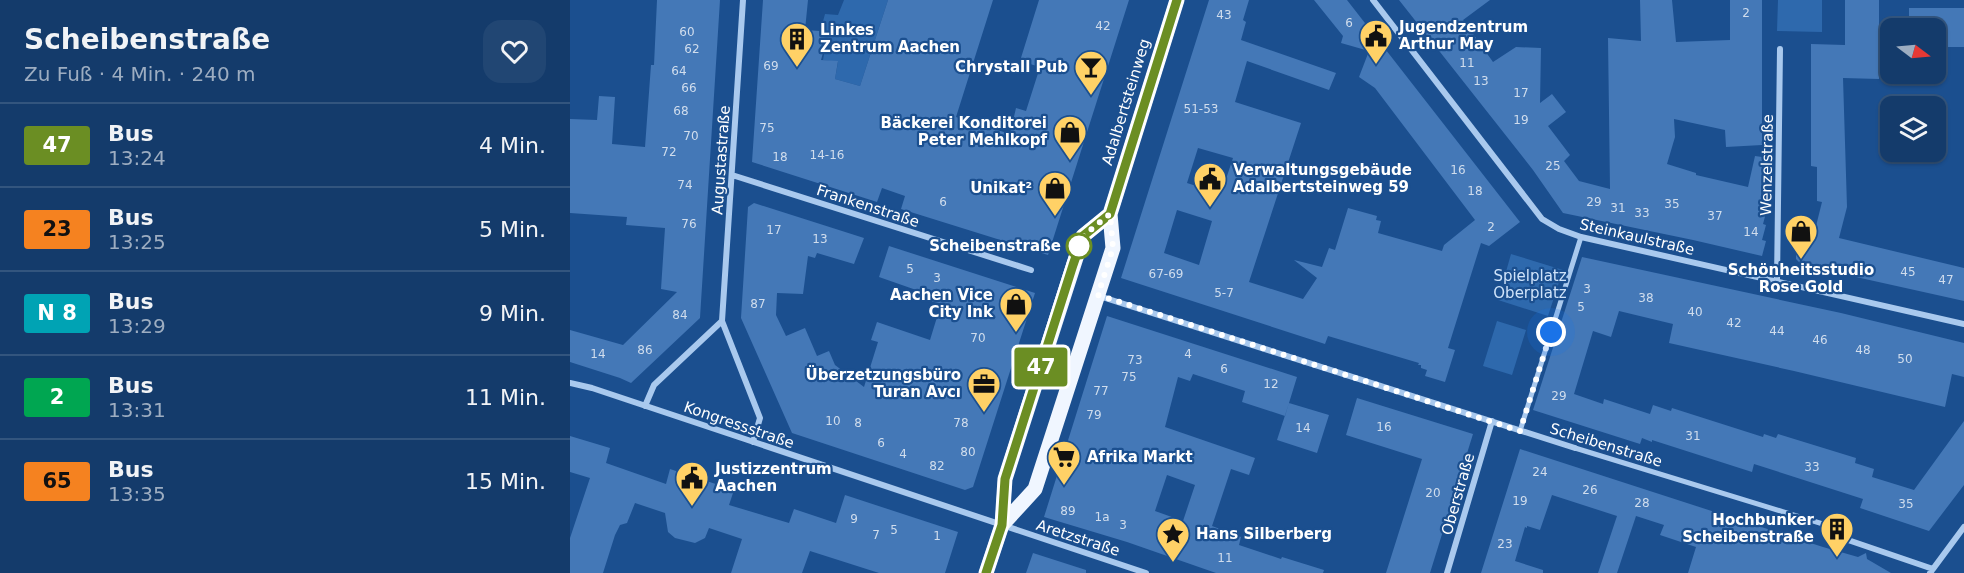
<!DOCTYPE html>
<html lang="de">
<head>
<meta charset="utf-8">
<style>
	:root { --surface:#143b6b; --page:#214673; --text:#f1f3f6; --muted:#9dadc1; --line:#33557e }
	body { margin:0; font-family:"DejaVu Sans",sans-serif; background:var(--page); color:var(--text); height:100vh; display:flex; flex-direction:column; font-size:22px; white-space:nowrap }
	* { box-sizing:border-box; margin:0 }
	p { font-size:20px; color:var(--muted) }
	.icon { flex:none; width:33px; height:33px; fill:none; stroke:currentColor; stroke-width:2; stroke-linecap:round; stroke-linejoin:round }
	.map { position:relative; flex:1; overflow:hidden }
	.side { display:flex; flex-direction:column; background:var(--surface); width:570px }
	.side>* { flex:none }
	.badge { padding:0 12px; border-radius:4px; font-size:21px; line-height:39px }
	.needle { width:39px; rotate:106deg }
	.buttons { position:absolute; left:1310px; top:18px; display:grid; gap:12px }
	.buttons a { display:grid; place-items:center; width:66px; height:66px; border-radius:12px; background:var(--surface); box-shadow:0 2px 4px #0004,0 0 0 2px var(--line); font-size:30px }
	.you { position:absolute; width:30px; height:30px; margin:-15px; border:4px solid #fff; border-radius:50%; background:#1a73e8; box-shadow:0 0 0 9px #1a73e833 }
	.map>.badge { position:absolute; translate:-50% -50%; box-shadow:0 0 0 3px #fff }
	.round { display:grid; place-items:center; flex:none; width:63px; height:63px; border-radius:18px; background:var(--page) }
	.overview { display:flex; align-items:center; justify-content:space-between; height:102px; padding:0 24px }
	h1 { font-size:28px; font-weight:600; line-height:45px }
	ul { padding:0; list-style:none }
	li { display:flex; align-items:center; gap:18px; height:84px; padding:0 24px; border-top:2px solid var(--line) }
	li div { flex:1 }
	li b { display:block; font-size:22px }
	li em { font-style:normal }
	li .badge { min-width:66px; font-weight:700; text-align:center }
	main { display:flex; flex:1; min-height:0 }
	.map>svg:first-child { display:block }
</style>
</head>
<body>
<main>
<section class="side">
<div class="overview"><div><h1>Scheibenstraße</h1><p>Zu Fuß · 4 Min. · 240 m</p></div><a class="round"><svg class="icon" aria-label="heart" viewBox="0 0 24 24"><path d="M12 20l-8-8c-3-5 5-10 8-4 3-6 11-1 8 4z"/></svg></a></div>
<ul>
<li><span class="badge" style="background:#6b8e23;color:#fff">47</span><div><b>Bus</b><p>13:24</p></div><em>4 Min.</em></li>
<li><span class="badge" style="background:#f58220;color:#111">23</span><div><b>Bus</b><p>13:25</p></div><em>5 Min.</em></li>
<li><span class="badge" style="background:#00a3b4;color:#fff">N 8</span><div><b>Bus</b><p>13:29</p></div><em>9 Min.</em></li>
<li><span class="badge" style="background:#00a651;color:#fff">2</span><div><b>Bus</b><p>13:31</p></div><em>11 Min.</em></li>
<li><span class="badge" style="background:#f58220;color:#111">65</span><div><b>Bus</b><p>13:35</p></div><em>15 Min.</em></li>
</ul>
</section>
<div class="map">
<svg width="1394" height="573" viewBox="0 0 1394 573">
	<rect width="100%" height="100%" fill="#1b4f8f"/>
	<!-- green -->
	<path fill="#2e69ad" d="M274,0H318L290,86L265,79L268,62L253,60L257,38L249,36L255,14L268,15Z
		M1208,0H1252V32L1207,31Z
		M941,254L993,270L978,316L928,300Z
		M927,321L956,330L942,375L913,366Z"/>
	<!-- building -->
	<path fill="#4478b7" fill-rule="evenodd" d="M87,0H150L130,318L61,383L50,378L0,362V330L53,345L107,292L91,289L95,228L56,225L57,217L0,213V119L27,120L29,96L45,97L42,144L75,147L81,65H84Z
		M193,0H238L235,30L250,31L249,36L257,38L251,60L268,61L265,79L290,86L318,0H423L386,117L440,134L446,108L456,111L470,67L450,61L469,0H559L478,255L331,209L335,196L312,188L307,202L182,162Z
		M639,0H679L673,20L676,22L671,40L766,73L759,90L677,61L665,102L731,123L679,282L733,299L747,278L724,260L752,267L759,248L765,250L778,208L807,216L806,220L811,221L808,233L872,251L874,245L905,220L805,88L789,77L799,51L771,43L773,36L744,0H777L950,222L919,246L911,243L878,348L885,350L875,382L855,376L857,370L851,368V365H848L849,363L758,336L755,344L551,278ZM628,148L663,158L651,194L617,183ZM607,210L642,221L629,265L594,253Z
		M829,0H920L893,20L923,62L946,47L971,48L970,103L982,94L996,112L978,126L1000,155L994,161L1009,181L1040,189L1038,38L1071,41L1070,0H1102L1106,42L1160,40V0H1192V145L1156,147L1155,130L1104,119L1105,137L1097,164L1126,173V175L1178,187L1185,156L1192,157L1191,208L1197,209L1193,224L1196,225L1192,240L1196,241L1192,256L1123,240L993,213L963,170Z
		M1275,0H1309V79L1273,78L1277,207L1269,238L1394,268V301L1232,265L1226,259V230L1244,234L1252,202L1247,201V167L1241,166V44L1275,45Z
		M1339,8H1394V47H1365V28H1339Z
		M184,203L294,238L284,264L247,253L245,258L238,256L233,294L207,293L206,315L216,336L235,328L247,356L259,351L265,365L294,387L308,342L301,340L307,322L360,340L371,304L347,297L349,291L309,277L319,246L465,293L403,487L395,490L222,433L171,318L178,207Z
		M1012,257L1271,313L1394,343V377L1382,374L1375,407L1224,371L1099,343L1103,324L1049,311L1041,337L1023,331L1004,394L1033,404L1034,399L1080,414L1083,405L1101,411L1102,408L1193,437L1194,434L1206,438L1208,434L1286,458L1285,463L1304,469L1302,477L1344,490L1394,421V485L1359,531L1290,508L1293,499L1184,464L1182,472L1082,440V442L1072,438L1070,444L963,410Z
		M537,316L727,377L715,416L672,402L675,391L623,374L620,381L608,377L595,427L685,458L679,475L661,469L642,526L671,537L669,545L711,559L712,557L754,570L753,573H646L557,542L474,517ZM597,475L625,485L613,521L585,511Z
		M787,398L903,434L860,573H816L852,459L776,435Z
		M719,403L759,415L747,453L707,440Z
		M0,436L40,448L36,463L96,484L100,469L164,490L159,505L219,523L224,509L266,523L275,495L388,532L375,573H309L240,551L232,573H161L172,539L139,528L135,538L125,543L105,538L98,532L95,513L65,503L57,523L50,525L45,535L33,573H0V538L20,478L0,472Z
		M950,449L1253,547L1288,557L1296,553L1297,559L1321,573H1118L1126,547L1090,535L1094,525L1066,516L1047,573H1028L1047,516L982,495L970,530L957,526V528L955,527L945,561L973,570V573H911Z
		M463,553L516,570V573H456Z"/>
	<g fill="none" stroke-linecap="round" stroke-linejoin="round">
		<!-- pedestrian -->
		<path stroke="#a9c9ee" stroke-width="5" d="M950,431L1011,237
			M1005,448L1266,528"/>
		<!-- minor -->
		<path stroke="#a9c9ee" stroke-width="6" d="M803,0L972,219L989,229L1011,237L1394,324
			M162,175L461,270
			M1207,281L1210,49
			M529,296L1005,448
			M152,321L173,0
			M0,383L22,388L576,573
			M75,406L84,385L152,321L190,418L183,442
			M1266,528L1278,540L1363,569
			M877,573L922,421
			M1360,573L1394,527"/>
		<!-- primary -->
		<path stroke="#f0f6ff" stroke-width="15" d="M432,525L465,489L543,248L540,214L607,0
			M416,573L432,525L435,479L513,236L540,214"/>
	</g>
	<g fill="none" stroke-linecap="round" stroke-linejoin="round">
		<defs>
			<path id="line" d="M416,573L432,525L435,479L503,265L513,236L540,214L607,0"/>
		</defs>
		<!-- line casing -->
		<use href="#line" stroke="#fff" stroke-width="14"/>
		<!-- line -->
		<use href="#line" stroke="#6b8e23" stroke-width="9"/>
		<!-- walk -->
		<path stroke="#fff" stroke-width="6" stroke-dasharray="0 10.8" d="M509,246L513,236L540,214L543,248L528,295L950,431L981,332"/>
	</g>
	<!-- icons -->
	<defs>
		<symbol id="civic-pin" viewBox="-11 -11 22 30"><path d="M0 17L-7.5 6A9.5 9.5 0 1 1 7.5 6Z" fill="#ffd166" stroke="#1b4f8f"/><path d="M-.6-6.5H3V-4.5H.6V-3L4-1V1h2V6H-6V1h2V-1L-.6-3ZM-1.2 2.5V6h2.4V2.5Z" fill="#111"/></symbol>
		<symbol id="building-pin" viewBox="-11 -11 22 30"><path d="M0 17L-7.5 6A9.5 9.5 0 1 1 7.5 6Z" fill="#ffd166" stroke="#1b4f8f"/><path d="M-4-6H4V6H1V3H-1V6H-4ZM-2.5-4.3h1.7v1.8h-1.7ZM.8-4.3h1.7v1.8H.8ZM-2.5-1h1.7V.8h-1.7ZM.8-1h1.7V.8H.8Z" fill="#111"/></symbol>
		<symbol id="bar-pin" viewBox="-11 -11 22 30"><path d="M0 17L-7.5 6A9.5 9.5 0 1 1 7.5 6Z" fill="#ffd166" stroke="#1b4f8f"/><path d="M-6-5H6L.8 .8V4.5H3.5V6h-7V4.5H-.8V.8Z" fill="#111"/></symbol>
		<symbol id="shop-pin" viewBox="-11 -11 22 30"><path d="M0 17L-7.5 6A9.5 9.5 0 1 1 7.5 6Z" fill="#ffd166" stroke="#1b4f8f"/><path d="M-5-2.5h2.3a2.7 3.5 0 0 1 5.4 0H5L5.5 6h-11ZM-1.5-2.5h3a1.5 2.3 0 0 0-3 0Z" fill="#111"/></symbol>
		<symbol id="office-pin" viewBox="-11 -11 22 30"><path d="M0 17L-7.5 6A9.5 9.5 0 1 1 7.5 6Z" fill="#ffd166" stroke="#1b4f8f"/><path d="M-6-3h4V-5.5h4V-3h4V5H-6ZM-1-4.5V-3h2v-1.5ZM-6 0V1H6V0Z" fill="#111"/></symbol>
		<symbol id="supermarket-pin" viewBox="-11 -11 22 30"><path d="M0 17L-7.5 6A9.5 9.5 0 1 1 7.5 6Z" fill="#ffd166" stroke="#1b4f8f"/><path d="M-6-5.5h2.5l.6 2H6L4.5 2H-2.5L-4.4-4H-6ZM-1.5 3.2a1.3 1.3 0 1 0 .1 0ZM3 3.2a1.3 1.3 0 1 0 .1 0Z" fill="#111"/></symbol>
		<symbol id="sight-pin" viewBox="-11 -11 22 30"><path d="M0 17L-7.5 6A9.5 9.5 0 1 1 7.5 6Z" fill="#ffd166" stroke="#1b4f8f"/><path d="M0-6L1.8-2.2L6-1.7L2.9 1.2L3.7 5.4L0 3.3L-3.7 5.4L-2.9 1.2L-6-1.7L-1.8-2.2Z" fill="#111"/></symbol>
	</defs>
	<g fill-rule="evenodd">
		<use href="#civic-pin" x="787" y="17" width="38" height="52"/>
		<use href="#building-pin" x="208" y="20" width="38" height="52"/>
		<use href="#bar-pin" x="502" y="48" width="38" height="52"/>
		<use href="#shop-pin" x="481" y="113" width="38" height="52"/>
		<use href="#civic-pin" x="621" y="160" width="38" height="52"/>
		<use href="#shop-pin" x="466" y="169" width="38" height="52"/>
		<use href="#shop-pin" x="1212" y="212" width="38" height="52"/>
		<use href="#shop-pin" x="427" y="285" width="38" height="52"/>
		<use href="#office-pin" x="395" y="365" width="38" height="52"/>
		<use href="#supermarket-pin" x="475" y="438" width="38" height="52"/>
		<use href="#civic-pin" x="103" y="459" width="38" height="52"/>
		<use href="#building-pin" x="1248" y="510" width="38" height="52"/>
		<use href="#sight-pin" x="584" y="515" width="38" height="52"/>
	</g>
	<!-- markers -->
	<circle fill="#fff" stroke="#6b8e23" stroke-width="3" cx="509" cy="246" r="12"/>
	<g text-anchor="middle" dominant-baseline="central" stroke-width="4.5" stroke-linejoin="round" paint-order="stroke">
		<!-- number labels -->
		<g font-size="12" fill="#d0dded">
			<text x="1176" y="13">2</text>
			<text x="654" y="15">43</text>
			<text x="779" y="23">6</text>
			<text x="533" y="26">42</text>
			<text x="117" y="32">60</text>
			<text x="122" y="49">62</text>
			<text x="897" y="63">11</text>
			<text x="201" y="66">69</text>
			<text x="109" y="71">64</text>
			<text x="911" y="81">13</text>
			<text x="119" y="88">66</text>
			<text x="951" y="93">17</text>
			<text x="631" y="109">51-53</text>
			<text x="111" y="111">68</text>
			<text x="951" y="120">19</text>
			<text x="197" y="128">75</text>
			<text x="121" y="136">70</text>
			<text x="99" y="152">72</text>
			<text x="257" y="155">14-16</text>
			<text x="210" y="157">18</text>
			<text x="983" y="166">25</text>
			<text x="888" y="170">16</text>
			<text x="115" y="185">74</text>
			<text x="905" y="191">18</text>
			<text x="373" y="202">6</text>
			<text x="1024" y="202">29</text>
			<text x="1102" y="204">35</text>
			<text x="1048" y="208">31</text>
			<text x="1072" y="213">33</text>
			<text x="1145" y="216">37</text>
			<text x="119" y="224">76</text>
			<text x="921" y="227">2</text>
			<text x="204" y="230">17</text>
			<text x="1181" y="232">14</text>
			<text x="250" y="239">13</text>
			<text x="340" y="269">5</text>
			<text x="1338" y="272">45</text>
			<text x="596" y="274">67-69</text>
			<text x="367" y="278">3</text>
			<text x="1376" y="280">47</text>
			<text x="1017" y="289">3</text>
			<text x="654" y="293">5-7</text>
			<text x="1076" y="298">38</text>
			<text x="188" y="304">87</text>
			<text x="1011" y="307">5</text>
			<text x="1125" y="312">40</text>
			<text x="110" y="315">84</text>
			<text x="1164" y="323">42</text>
			<text x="1207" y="331">44</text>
			<text x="408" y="338">70</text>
			<text x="1250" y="340">46</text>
			<text x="75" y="350">86</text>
			<text x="1293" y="350">48</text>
			<text x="28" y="354">14</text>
			<text x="618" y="354">4</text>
			<text x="1335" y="359">50</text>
			<text x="565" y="360">73</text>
			<text x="654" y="369">6</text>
			<text x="559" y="377">75</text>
			<text x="701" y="384">12</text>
			<text x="531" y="391">77</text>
			<text x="989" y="396">29</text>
			<text x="524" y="415">79</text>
			<text x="263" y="421">10</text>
			<text x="288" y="423">8</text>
			<text x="391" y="423">78</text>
			<text x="814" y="427">16</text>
			<text x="733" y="428">14</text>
			<text x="1123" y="436">31</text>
			<text x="311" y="443">6</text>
			<text x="398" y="452">80</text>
			<text x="333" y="454">4</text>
			<text x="367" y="466">82</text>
			<text x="1242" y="467">33</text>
			<text x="970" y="472">24</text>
			<text x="1020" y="490">26</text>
			<text x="863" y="493">20</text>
			<text x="950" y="501">19</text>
			<text x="1072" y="503">28</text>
			<text x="1336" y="504">35</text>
			<text x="498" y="511">89</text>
			<text x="532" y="517">1a</text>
			<text x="284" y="519">9</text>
			<text x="553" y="525">3</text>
			<text x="324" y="530">5</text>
			<text x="306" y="535">7</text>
			<text x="367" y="536">1</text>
			<text x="935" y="544">23</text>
			<text x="655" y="558">11</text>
		</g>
		<!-- poi labels -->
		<g font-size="15" font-weight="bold" fill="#fff" stroke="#1b4f8f" text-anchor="start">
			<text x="829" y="27">Jugendzentrum<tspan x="829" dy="17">Arthur May</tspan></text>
			<text x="250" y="30">Linkes<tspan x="250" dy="17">Zentrum Aachen</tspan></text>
			<text x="498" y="67" text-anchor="end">Chrystall Pub</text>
			<text x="477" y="123" text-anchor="end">Bäckerei Konditorei<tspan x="477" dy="17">Peter Mehlkopf</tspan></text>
			<text x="663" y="170">Verwaltungsgebäude<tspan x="663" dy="17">Adalbertsteinweg 59</tspan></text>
			<text x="462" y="188" text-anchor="end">Unikat²</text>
			<text x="1231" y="270" text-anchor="middle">Schönheitsstudio<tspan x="1231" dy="17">Rose Gold</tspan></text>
			<text x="423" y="295" text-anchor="end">Aachen Vice<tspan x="423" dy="17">City Ink</tspan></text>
			<text x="391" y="375" text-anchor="end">Überzetzungsbüro<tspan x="391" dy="17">Turan Avcı</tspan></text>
			<text x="517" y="457">Afrika Markt</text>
			<text x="145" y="469">Justizzentrum<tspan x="145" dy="17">Aachen</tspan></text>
			<text x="1244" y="520" text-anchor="end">Hochbunker<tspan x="1244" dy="17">Scheibenstraße</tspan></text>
			<text x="626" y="534">Hans Silberberg</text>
		</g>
		<!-- street labels -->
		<g font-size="15" fill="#fff" stroke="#1b4f8f">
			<text transform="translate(556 102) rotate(-73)">Adalbertsteinweg</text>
			<text transform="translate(151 160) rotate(-86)">Augustastraße</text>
			<text transform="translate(1197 165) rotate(-89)">Wenzelstraße</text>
			<text transform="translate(298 206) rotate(18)">Frankenstraße</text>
			<text transform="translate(1067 237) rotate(13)">Steinkaulstraße</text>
			<text transform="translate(169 425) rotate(19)">Kongressstraße</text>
			<text transform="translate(1036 445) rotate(17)">Scheibenstraße</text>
			<text transform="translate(888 494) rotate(-74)">Oberstraße</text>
			<text transform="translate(508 538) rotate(18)">Aretzstraße</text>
		</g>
		<!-- stop labels -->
		<g font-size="15" font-weight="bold" fill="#fff" stroke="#1b4f8f" text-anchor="end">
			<text x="491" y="246">Scheibenstraße</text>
		</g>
		<!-- park labels -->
		<g font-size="15" fill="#cfe3fa" stroke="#1b4f8f">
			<text x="960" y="276">Spielplatz<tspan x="960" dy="17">Oberplatz</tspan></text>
		</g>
	</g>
</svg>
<div class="buttons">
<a><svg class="needle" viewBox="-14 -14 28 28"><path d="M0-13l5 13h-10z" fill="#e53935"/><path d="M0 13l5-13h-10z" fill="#9dadc1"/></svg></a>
<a><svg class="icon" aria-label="layers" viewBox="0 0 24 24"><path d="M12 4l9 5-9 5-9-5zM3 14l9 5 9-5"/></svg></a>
</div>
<div class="you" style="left:981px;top:332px"></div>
<b class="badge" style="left:471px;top:367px;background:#6b8e23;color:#fff">47</b>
</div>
</main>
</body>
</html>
